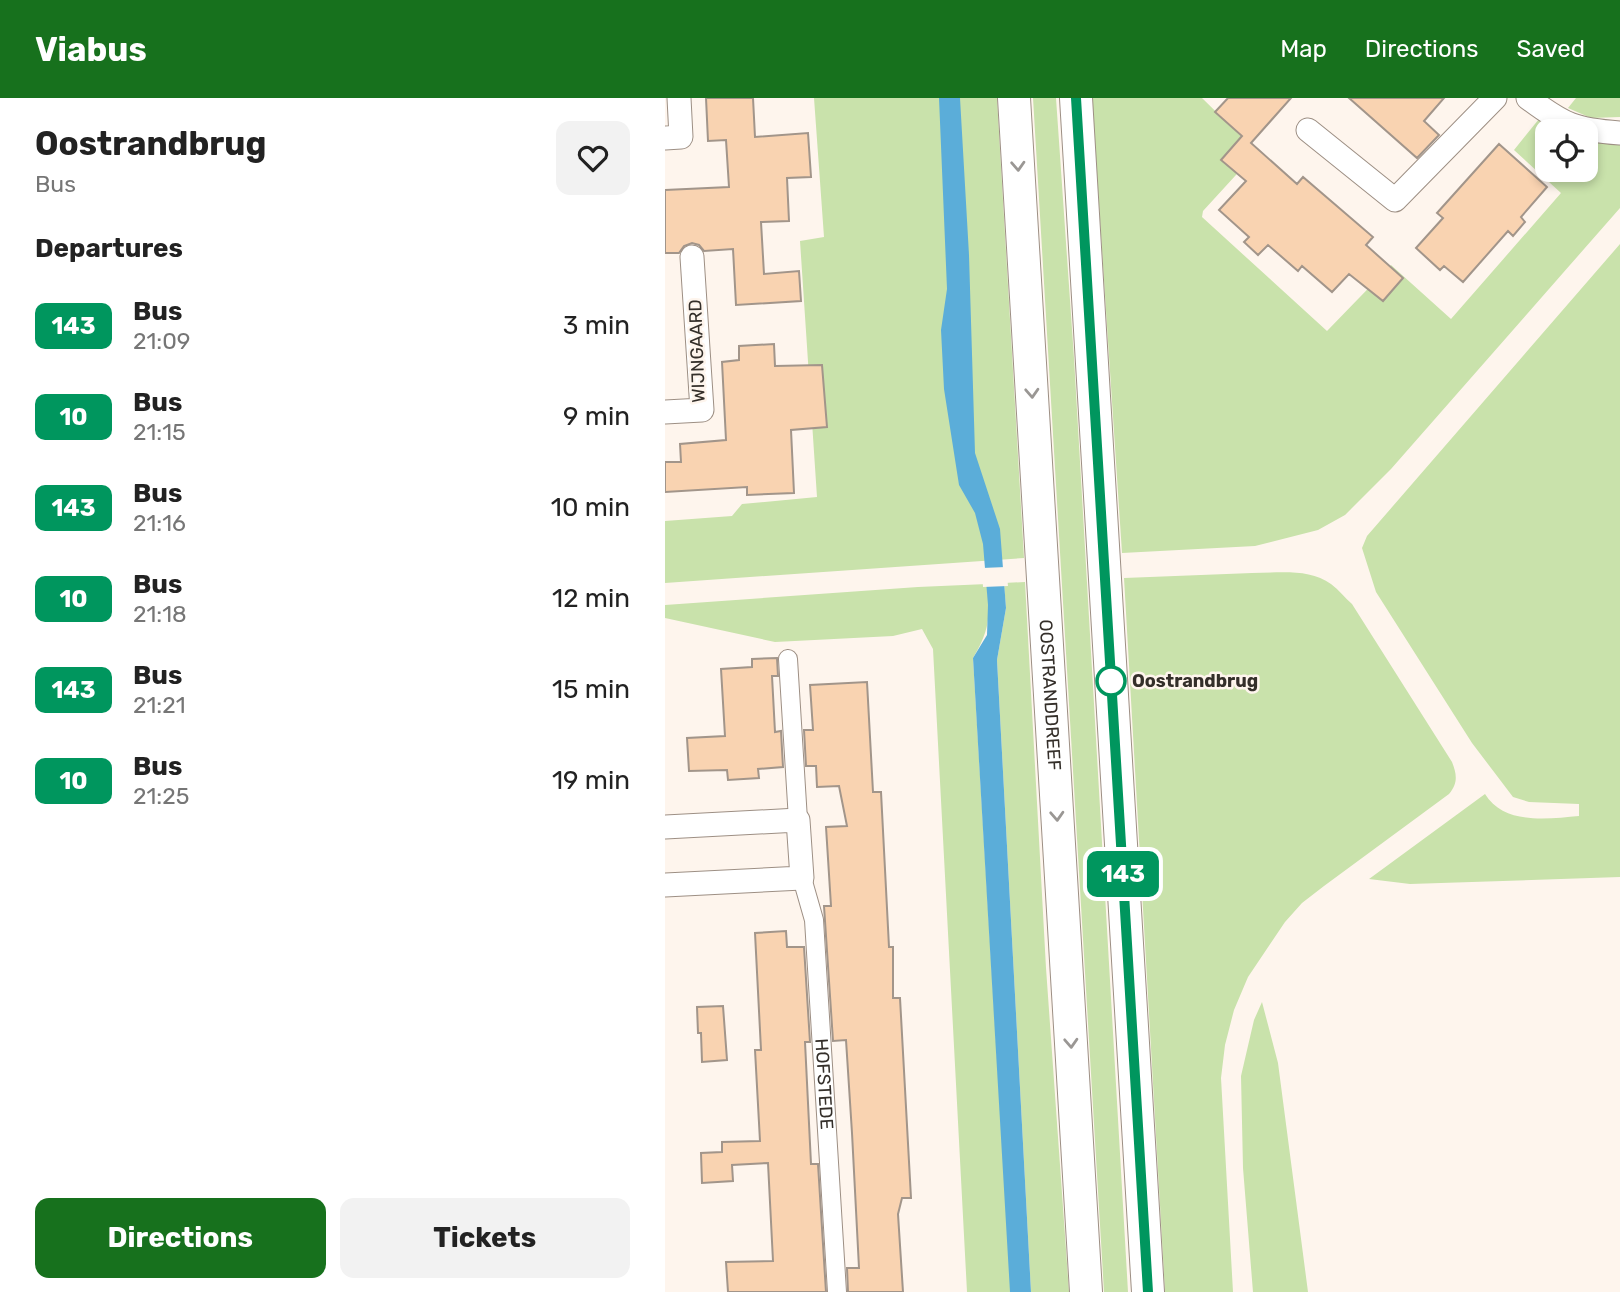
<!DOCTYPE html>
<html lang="en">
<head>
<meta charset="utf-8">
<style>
	:root { --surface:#fff; --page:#f2f2f2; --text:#222; --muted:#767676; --accent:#17711d }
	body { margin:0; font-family:Rubik,sans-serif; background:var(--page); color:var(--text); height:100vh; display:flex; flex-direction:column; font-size:26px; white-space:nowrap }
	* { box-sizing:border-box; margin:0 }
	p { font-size:23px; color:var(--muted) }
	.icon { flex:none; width:38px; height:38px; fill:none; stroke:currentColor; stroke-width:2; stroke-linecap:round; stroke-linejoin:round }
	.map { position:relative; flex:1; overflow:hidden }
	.drawer { display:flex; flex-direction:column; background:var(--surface); width:665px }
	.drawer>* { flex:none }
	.badge { padding:0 14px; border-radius:10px; font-size:24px; line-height:46px }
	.buttons { position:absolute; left:870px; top:21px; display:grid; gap:14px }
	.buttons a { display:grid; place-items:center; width:63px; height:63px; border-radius:14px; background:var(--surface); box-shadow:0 4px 10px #0003; font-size:35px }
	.map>.badge { position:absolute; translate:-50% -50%; box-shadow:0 0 0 4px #fff }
	h2 { padding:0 35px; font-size:26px; line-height:63px }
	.round { display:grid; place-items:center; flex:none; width:74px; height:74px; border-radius:14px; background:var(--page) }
	.overview { display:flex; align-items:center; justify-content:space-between; height:119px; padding:0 35px }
	h1 { font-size:33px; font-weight:700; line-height:52px }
	.action { display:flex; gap:14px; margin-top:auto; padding:14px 35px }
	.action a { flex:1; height:80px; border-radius:14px; background:var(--accent); color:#fff; font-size:28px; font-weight:700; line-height:80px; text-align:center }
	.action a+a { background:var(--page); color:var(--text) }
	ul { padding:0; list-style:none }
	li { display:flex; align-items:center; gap:21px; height:91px; padding:0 35px }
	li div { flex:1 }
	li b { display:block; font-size:26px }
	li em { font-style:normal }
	li .badge { min-width:77px; font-weight:700; text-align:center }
	header { display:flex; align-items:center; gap:42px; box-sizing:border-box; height:98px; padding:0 35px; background:var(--accent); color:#fff }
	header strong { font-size:33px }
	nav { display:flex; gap:38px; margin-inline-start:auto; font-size:24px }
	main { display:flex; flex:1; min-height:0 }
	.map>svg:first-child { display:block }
</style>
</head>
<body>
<header>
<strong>Viabus</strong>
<nav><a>Map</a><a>Directions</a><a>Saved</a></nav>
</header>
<main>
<section class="drawer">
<div class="overview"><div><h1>Oostrandbrug</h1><p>Bus</p></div><a class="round"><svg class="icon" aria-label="heart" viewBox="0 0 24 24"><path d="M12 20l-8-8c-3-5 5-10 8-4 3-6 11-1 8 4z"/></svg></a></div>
<h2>Departures</h2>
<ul>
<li><span class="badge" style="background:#00965e;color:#fff">143</span><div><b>Bus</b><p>21:09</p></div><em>3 min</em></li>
<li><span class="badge" style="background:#00965e;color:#fff">10</span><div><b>Bus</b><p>21:15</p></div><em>9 min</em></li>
<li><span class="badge" style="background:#00965e;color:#fff">143</span><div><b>Bus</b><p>21:16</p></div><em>10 min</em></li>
<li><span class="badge" style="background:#00965e;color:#fff">10</span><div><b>Bus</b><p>21:18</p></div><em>12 min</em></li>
<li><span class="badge" style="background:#00965e;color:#fff">143</span><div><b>Bus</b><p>21:21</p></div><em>15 min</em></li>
<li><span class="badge" style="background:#00965e;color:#fff">10</span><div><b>Bus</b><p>21:25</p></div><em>19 min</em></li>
</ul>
<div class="action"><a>Directions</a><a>Tickets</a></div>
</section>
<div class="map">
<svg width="955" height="1194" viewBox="0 0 955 1194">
	<rect width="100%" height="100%" fill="#fef5ed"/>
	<!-- green -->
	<path fill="#c9e2ab" d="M149,0H332L359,460L0,485V423L67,418L77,406L152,399L135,143L159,139Z
		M368,0H391L409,260L463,1194H439Z
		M427,0H537L592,54L538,113L537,119L662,233L726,167L786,221L896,95L849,52L874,21L890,33H882V72H920L921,43H955V110L726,371L680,417L653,432L590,448L457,455Z
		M911,0H955V19L926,20L903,10Z
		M955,146V779L745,786L704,781L820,696C839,727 882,721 914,718V706L864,704L848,699L807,645L711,494L697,450L702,438Z
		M587,475C613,475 644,470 666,486C674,492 680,500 687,506L787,664C792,677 793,685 784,696L659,788L637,805L620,824L583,879L569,912L560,947L556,980L568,1194H500L459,480Z
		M360,484L381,870L404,1194H366L332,562L341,510L339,485Z
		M322,486C325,520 325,531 308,560L346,1194H302L268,551L257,531L228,538L110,544L0,520V507L253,489Z
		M597,904L613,965L643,1194H588L578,1070L576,978L589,922Z"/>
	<!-- water -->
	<path fill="#5badd9" d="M274,0H295L304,157L310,355L335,431L341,510L332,562L366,1194H345L308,560L322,537L323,507L318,446L310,415L294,387L279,291L276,232L282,191Z"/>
	<!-- pier -->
	<path fill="#fef5ed" d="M341,469L343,488L318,489L317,470Z"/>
	<!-- building -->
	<path fill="#f9d3b1" stroke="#a2958a" stroke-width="2" d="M41,0H88L90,39L143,35L146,79L122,80L124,123L96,124L99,176L134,173L136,203L71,207L68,151L39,153L34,147L27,145L19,148L14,155H0V92L64,89L61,42L43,43Z
		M563,0H626L586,45L632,86L638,79L708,139L701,147L738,180L718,203L684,176L667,194L637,168L633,173L603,147L593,157L579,144L584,139L554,112L581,83L556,62L577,38L550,14Z
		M684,0H779L759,23L774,37L752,60Z
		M834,46L882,89L856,119L860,124L848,138L843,133L798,184L779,168L775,172L751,150L778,120L772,115Z
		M109,246L110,268L157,267L162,329L126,332L129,395L82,397V389L0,394V364H16L15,346L61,342L57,264L74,262V248Z
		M112,560L113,578H107L110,634L116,633L118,669L93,671L94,680L63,682L62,672L24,673L22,640L60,638L56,571L87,569V561Z
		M202,584L208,694H216L224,849H228V900H235L246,1100H237L233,1116L238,1194H183L182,1170H194L187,1035L181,942L168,943L159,808H166L161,729L182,728L174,688L152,689L151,668H141L139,632H148L145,587Z
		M121,833L122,849H139L145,944H140L146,1066H153L161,1194H63L61,1164L108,1163L103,1065L67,1067L68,1083L37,1085L36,1055L57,1054V1044L95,1043L90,952H96L90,835Z
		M58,908L62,962L37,964L36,935H33L32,909Z"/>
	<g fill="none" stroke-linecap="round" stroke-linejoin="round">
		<defs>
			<g id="pedestrian">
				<path d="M123,561L133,722"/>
				<path id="s1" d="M137,780L149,822L172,1194"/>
			</g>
			<path id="minor" d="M863,0C899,27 910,32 955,35
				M643,32L730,102L830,0
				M0,40L16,39L14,0
				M0,314L37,312L27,159
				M0,729L133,722L137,780L0,787"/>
			<g id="secondary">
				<path id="s2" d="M349,0L421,1194"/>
				<path d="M411,0L483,1194"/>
			</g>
		</defs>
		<!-- pedestrian casing -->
		<use href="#pedestrian" stroke="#9d8f84" stroke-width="20"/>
		<!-- minor casing -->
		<use href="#minor" stroke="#9d8f84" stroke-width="25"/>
		<!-- secondary casing -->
		<use href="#secondary" stroke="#9d8f84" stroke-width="34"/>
		<!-- pedestrian -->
		<use href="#pedestrian" stroke="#fff" stroke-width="18"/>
		<!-- minor -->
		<use href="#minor" stroke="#fff" stroke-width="23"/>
		<!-- secondary -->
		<use href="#secondary" stroke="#fff" stroke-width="32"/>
	</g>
	<!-- one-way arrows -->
	<defs><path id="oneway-chevron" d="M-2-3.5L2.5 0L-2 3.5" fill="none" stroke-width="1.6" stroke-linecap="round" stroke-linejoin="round" transform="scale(1.75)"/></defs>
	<g stroke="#9a9794">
		<use href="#oneway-chevron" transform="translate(353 68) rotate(87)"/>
		<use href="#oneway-chevron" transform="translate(367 295) rotate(87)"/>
		<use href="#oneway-chevron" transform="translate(392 718) rotate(87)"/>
		<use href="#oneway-chevron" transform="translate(406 945) rotate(87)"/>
	</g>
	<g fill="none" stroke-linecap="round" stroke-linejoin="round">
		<defs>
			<path id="line" d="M411,0L483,1194"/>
		</defs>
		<!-- line casing -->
		<use href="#line" stroke="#fff" stroke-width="16"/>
		<!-- line -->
		<use href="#line" stroke="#00965e" stroke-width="10"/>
	</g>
	<!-- markers -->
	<circle fill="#fff" stroke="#00965e" stroke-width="3.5" cx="446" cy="583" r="14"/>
	<g text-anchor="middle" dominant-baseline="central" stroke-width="5" stroke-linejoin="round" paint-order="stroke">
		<!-- street labels -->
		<g font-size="18" fill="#342f2a" stroke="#fef5ed">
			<text transform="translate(32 253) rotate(-92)">WIJNGAARD</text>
			<text stroke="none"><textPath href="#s2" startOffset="598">OOSTRANDDREEF</textPath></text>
			<text stroke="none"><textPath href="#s1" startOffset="208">HOFSTEDE</textPath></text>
		</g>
		<!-- stop labels -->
		<g font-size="18" font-weight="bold" fill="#342f2a" stroke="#fef5ed" text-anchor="start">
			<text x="467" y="583">Oostrandbrug</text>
		</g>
	</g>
</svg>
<div class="buttons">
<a><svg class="icon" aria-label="locate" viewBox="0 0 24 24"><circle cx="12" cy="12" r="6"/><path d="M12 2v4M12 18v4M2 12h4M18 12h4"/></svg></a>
</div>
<b class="badge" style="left:458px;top:776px;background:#00965e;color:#fff">143</b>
</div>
</main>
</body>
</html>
